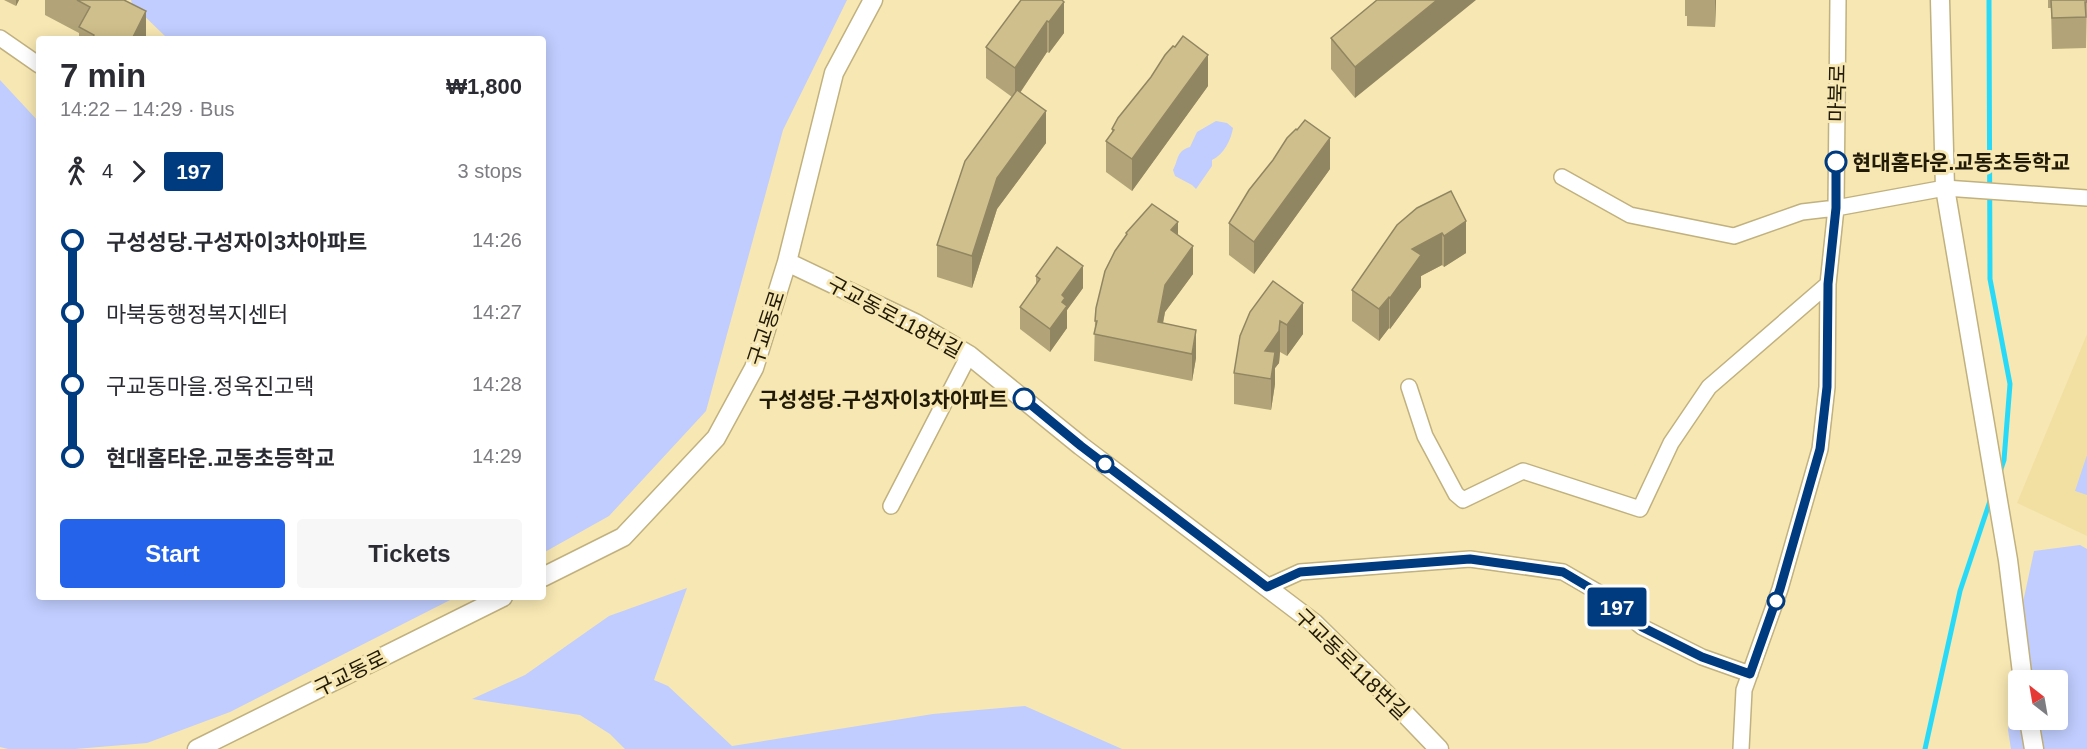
<!DOCTYPE html>
<html lang="en">
<head>
<meta charset="utf-8">
<style>
	:root { --surface:#fff; --page:#f7f7f7; --text:#2b2b33; --muted:#7c7c81; --accent:#2563eb }
	body { margin:0; font-family:Arial,"Noto Sans KR",sans-serif; background:var(--page); color:var(--text); height:100vh; display:flex; flex-direction:column; font-size:22px; white-space:nowrap }
	* { box-sizing:border-box; margin:0 }
	p { font-size:20px; color:var(--muted) }
	.icon { flex:none; width:33px; height:33px; fill:none; stroke:currentColor; stroke-width:2; stroke-linecap:round; stroke-linejoin:round }
	.map { position:relative; flex:1; overflow:hidden }
	.sheet { position:absolute; left:36px; top:36px; width:510px; height:564px; display:flex; flex-direction:column; background:var(--surface); border-radius:6px; box-shadow:0 3px 15px #0003 }
	.sheet>* { flex:none }
	.badge { padding:0 12px; border-radius:4px; font-size:21px; line-height:39px }
	.needle { width:39px; rotate:329deg }
	.controls { position:absolute; left:2008px; top:670px; display:grid; gap:12px }
	.controls a { display:grid; place-items:center; width:60px; height:60px; border-radius:6px; background:var(--surface); box-shadow:0 3px 15px #0003; font-size:30px }
	.map>.badge { position:absolute; translate:-50% -50%; box-shadow:0 0 0 3px #fff }
	.legs { display:flex; align-items:center; gap:9px; height:66px; padding:0 24px; font-size:20px }
	.legs p { margin-inline-start:auto }
	.overview { display:flex; align-items:center; justify-content:space-between; height:102px; padding:0 24px }
	h1 { font-size:33px; font-weight:700; line-height:45px }
	.action { display:flex; gap:12px; margin-top:auto; padding:12px 24px }
	.action a { flex:1; height:69px; border-radius:6px; background:var(--accent); color:#fff; font-size:24px; font-weight:700; line-height:69px; text-align:center }
	.action a+a { background:var(--page); color:var(--text) }
	ul { padding:0 24px; list-style:none }
	li { display:flex; align-items:center; gap:21px; height:72px; font-size:22px }
	li i { display:grid; place-items:center; width:9px; height:100%; margin:0 8px; background:currentColor }
	li i::after { content:''; width:15px; height:15px; margin:-8px; border:4px solid; border-radius:50%; background:var(--surface) }
	li p { margin-inline-start:auto }
	li:first-child i { background:linear-gradient(#0000 50%,currentColor 0) }
	li:last-child i { background:linear-gradient(currentColor 50%,#0000 0) }
	.map>svg:first-child { display:block }
</style>
</head>
<body>
<div class="map">
<svg width="2087" height="749" viewBox="0 0 2087 749">
	<rect width="100%" height="100%" fill="#f7e7b3"/>
	<!-- built -->
	<path fill="#f2e0a3" d="M2087,334V536L2017,503Z"/>
	<!-- green -->
	<path fill="#c0cdfe" fill-rule="evenodd" d="M131,0H847L783,130L706,411L609,516L543,553V39H168L132,4Z
		M0,80L39,122V597H456L230,712L147,743L75,749H8L0,747Z
		M1216,121L1227,123L1233,128C1231,140 1224,154 1212,160V166L1196,189L1192,185L1175,176L1173,170C1179,159 1176,151 1190,147L1197,132Z
		M2087,455V495L2075,491Z
		M2080,545L2087,549V749H2011L2008,730L2016,683L2022,607L2034,551ZM2019,681H2058V720H2019Z
		M687,588L654,680L668,686L732,746L933,714L1025,706L1122,749H625L610,734L580,715L472,699L525,675L609,616Z"/>
	<g fill="none" stroke-linecap="round" stroke-linejoin="round">
		<!-- stream -->
		<path stroke="#29daf8" stroke-width="5" d="M1989,0L1990,279L2010,384L2004,460L2000,472
			M1925,749L1960,591L1991,498"/>
		<defs>
			<path id="minor" d="M0,38L39,65
				M1562,177L1630,215L1734,236L1802,212L1836,208L1945,188L2087,198
				M1409,387L1425,436L1456,494L1463,500L1523,471L1640,509L1671,443L1709,387L1828,284
				M891,506L969,355
				M1267,587L1300,572L1470,559L1563,572L1601,594L1642,627L1702,657L1750,674
				M1741,749L1744,690L1780,589L1820,449L1827,387L1828,284L1836,208L1838,0"/>
			<path id="tertiary" d="M1940,0L1945,188L2008,560L2023,681
				M787,262L915,323L969,355L1081,446L1314,623L1386,694L1439,749
				M543,577L623,537L716,438L754,368L787,262L834,73L873,0
				M2029,720L2034,749
				M197,749L503,597"/>
		</defs>
		<!-- minor casing -->
		<use href="#minor" stroke="#c1b17f" stroke-width="18"/>
		<!-- tertiary casing -->
		<use href="#tertiary" stroke="#c1b17f" stroke-width="21"/>
		<!-- minor -->
		<use href="#minor" stroke="#fff" stroke-width="15"/>
		<!-- tertiary -->
		<use href="#tertiary" stroke="#fff" stroke-width="18"/>
	</g>
	<!-- wall -->
	<path fill="#b2a478" d="M4,0H19L16,6Z
		M45,0H124L146,39H79V33L45,15Z
		M1377,0L1355,98L1331,69V38Z
		M1685,0H1716L1715,27L1687,26V16H1685Z
		M2048,0H2087L2086,48L2052,49L2051,8H2048Z
		M1064,2V33L1049,53L1047,52L1020,93L1046,143L997,209L972,288L937,277V245L1012,97L986,78V47Z
		M1208,86L1132,191L1106,172V141L1112,133V129Z
		M1330,169L1254,274L1229,255V223Z
		M1417,208L1466,253L1444,267L1442,265L1421,276V287L1390,329L1389,328L1379,341L1352,321V290Z
		M1126,233L1178,235L1193,274L1165,312L1163,324L1196,358L1192,381L1094,361L1095,321L1126,236Z
		M1036,276L1083,288L1067,310V328L1050,352L1020,329V307L1036,285Z
		M1273,281L1303,334L1287,356L1280,352L1279,363L1275,368V384L1271,410L1234,404V373Z"/>
	<!-- shaded-wall -->
	<path fill="#918662" d="M16,0H19L16,6Z
		M1437,0H1476L1355,98V67Z
		M1715,0H1716L1715,27Z
		M1064,2V33L1049,53V22Z
		M146,11V39H132Z
		M1047,21V52L1015,100V68Z
		M1208,55V86L1132,191V159Z
		M1046,111V143L997,209L972,288V256L997,178Z
		M1330,138V169L1254,274V242Z
		M1466,221V253L1444,267V236Z
		M1178,222V249L1171,230Z
		M1442,233V265L1421,276V287L1390,329V298L1412,249Z
		M1193,246V274L1165,312L1158,347V322L1165,285Z
		M1083,266V288L1067,310V328L1050,352V329L1062,295Z
		M1389,297V328L1379,341V309Z
		M1303,303V334L1287,356V325Z
		M1280,321V352L1279,363L1275,368V384L1271,410V379L1265,351Z
		M1196,330V358L1192,381V354Z"/>
	<!-- building -->
	<path fill="#cfbf8c" stroke="#918662" stroke-width="1.5" d="M77,0H124L146,11L132,39H92L94,35L79,27L90,7Z
		M1021,0H1062L1064,2L1049,22L1047,21L1015,68L986,47Z
		M1377,0H1437L1355,67L1331,38Z
		M2051,0H2087V2H2085L2086,17L2052,18Z
		M1183,36L1208,55L1132,159L1106,141L1114,130L1112,129L1118,118L1151,77L1165,55L1173,46L1175,47Z
		M1017,90L1046,111L997,178L972,256L937,245L965,161Z
		M1305,120L1330,138L1254,242L1229,223L1249,190L1273,160L1287,138L1296,129L1297,130Z
		M1451,191L1466,221L1444,236L1442,233L1412,249L1421,255L1390,298L1389,297L1379,309L1352,290L1397,225L1417,208Z
		M1152,204L1178,222L1171,230L1193,246L1165,285L1158,322L1196,330L1192,354L1094,334L1097,321H1095L1096,308L1105,271L1115,251L1127,234L1126,233Z
		M1057,247L1083,266L1062,295L1065,298L1062,302L1067,306L1050,329L1020,307L1040,279L1036,276Z
		M1273,281L1303,303L1287,325L1280,321L1279,331L1265,351L1275,352L1271,379L1234,373L1240,336L1250,312Z"/>
	<g fill="none" stroke-linecap="round" stroke-linejoin="round">
		<defs>
			<path id="line-1" d="M1024,399L1081,446L1267,587L1300,572L1470,559L1563,572L1600,594L1642,627L1702,657L1750,674L1780,589L1820,449L1827,387L1828,284L1836,208V162"/>
		</defs>
		<!-- line-1 casing -->
		<use href="#line-1" stroke="#fff" stroke-width="14"/>
		<!-- line-1 -->
		<use href="#line-1" stroke="#003b80" stroke-width="9"/>
	</g>
	<!-- markers -->
	<g fill="#fff" stroke="#003b80" stroke-width="3">
		<circle cx="1836" cy="162" r="10"/>
		<circle cx="1024" cy="399" r="10"/>
		<circle cx="1105" cy="464" r="8"/>
		<circle cx="1776" cy="601" r="8"/>
	</g>
	<g text-anchor="middle" dominant-baseline="central" stroke-width="6" stroke-linejoin="round" paint-order="stroke">
		<!-- street labels -->
		<g font-size="21" fill="#201a06" stroke="#f7e7b3">
			<text transform="translate(1837 93) rotate(-89)">마북로</text>
			<text transform="translate(895 317) rotate(28)">구교동로118번길</text>
			<text transform="translate(766 328) rotate(-72)">구교동로</text>
			<text transform="translate(1352 664) rotate(44)">구교동로118번길</text>
			<text transform="translate(350 673) rotate(-26)">구교동로</text>
		</g>
		<!-- stop labels -->
		<g font-size="21" font-weight="bold" fill="#201a06" stroke="#f7e7b3" text-anchor="start">
			<text x="1852" y="162">현대홈타운.교동초등학교</text>
			<text x="1008" y="399" text-anchor="end">구성성당.구성자이3차아파트</text>
		</g>
	</g>
</svg>
<div class="controls">
<a><svg class="needle" viewBox="-14 -14 28 28"><path d="M0-13l5 13h-10z" fill="#e53935"/><path d="M0 13l5-13h-10z" fill="#7c7c81"/></svg></a>
</div>
<b class="badge" style="left:1617px;top:607px;background:#003b80;color:#fff">197</b>
<section class="sheet">
<div class="overview"><div><h1>7 min</h1><p>14:22 – 14:29 · Bus</p></div><b>₩1,800</b></div>
<div class="legs"><svg class="icon" aria-label="walk" viewBox="0 0 24 24"><circle cx="13" cy="4" r="2"/><path d="M13 8l-2 6 4 7M11 14l-3 7M7 12l3-4h3l4 4"/></svg>4<svg class="icon" aria-label="forward" viewBox="0 0 24 24"><path d="M9 5l7 7-7 7"/></svg><b class="badge" style="background:#003b80;color:#fff">197</b><p>3 stops</p></div>
<ul>
<li><i style="color:#003b80"></i><b>구성성당.구성자이3차아파트</b><p>14:26</p></li>
<li><i style="color:#003b80"></i><span>마북동행정복지센터</span><p>14:27</p></li>
<li><i style="color:#003b80"></i><span>구교동마을.정욱진고택</span><p>14:28</p></li>
<li><i style="color:#003b80"></i><b>현대홈타운.교동초등학교</b><p>14:29</p></li>
</ul>
<div class="action"><a>Start</a><a>Tickets</a></div>
</section>
</div>
</body>
</html>
